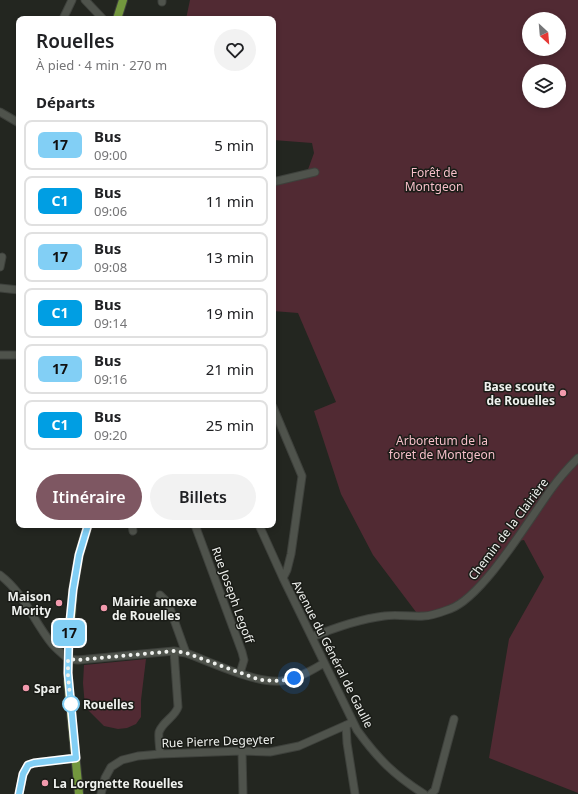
<!DOCTYPE html>
<html lang="fr">
<head>
<meta charset="utf-8">
<style>
	:root { --surface:#fff; --page:#f2f2f2; --text:#202124; --muted:#757577; --line:#e0e0e0; --accent:#7e5762 }
	body { margin:0; font-family:"Noto Sans",sans-serif; background:var(--page); color:var(--text); height:100vh; display:flex; flex-direction:column; font-size:15px; white-space:nowrap }
	* { box-sizing:border-box; margin:0 }
	p { font-size:13px; color:var(--muted) }
	.icon { flex:none; width:22px; height:22px; fill:none; stroke:currentColor; stroke-width:2; stroke-linecap:round; stroke-linejoin:round }
	.map { position:relative; flex:1; overflow:hidden }
	.panel { position:absolute; left:16px; top:16px; width:260px; height:512px; display:flex; flex-direction:column; background:var(--surface); border-radius:8px; box-shadow:0 2px 6px #0003 }
	.panel>* { flex:none }
	.badge { padding:0 8px; border-radius:6px; font-size:14px; line-height:26px }
	.needle { width:26px; rotate:154deg }
	.buttons { position:absolute; left:522px; top:12px; display:grid; gap:8px }
	.buttons a { display:grid; place-items:center; width:44px; height:44px; border-radius:50%; background:var(--surface); box-shadow:0 2px 6px #0003; font-size:20px }
	.you { position:absolute; width:20px; height:20px; margin:-10px; border:3px solid #fff; border-radius:50%; background:#1a73e8; box-shadow:0 0 0 6px #1a73e833 }
	.map>.badge { position:absolute; translate:-50% -50%; box-shadow:0 0 0 2px #fff }
	h2 { padding:0 20px; font-size:15px; line-height:36px }
	.round { display:grid; place-items:center; flex:none; width:42px; height:42px; border-radius:21px; background:var(--page) }
	.head { display:flex; align-items:center; justify-content:space-between; height:68px; padding:0 20px }
	h1 { font-size:19px; font-weight:600; line-height:30px }
	.primary-button { display:flex; gap:8px; margin-top:auto; padding:8px 20px }
	.primary-button a { flex:1; height:46px; border-radius:24px; background:var(--accent); color:#fff; font-size:16px; font-weight:600; line-height:46px; text-align:center }
	.primary-button a+a { background:var(--page); color:var(--text) }
	ul { padding:0; list-style:none }
	li { display:flex; align-items:center; gap:12px; height:50px; margin:0 8px 6px; padding:0 12px; border:2px solid var(--line); border-radius:8px }
	li div { flex:1 }
	li b { display:block; font-size:15px }
	li em { font-style:normal }
	li .badge { min-width:44px; font-weight:700; text-align:center }
	.map>svg:first-child { display:block }
</style>
</head>
<body>
<div class="map">
<svg width="578" height="794" viewBox="0 0 578 794">
	<rect width="100%" height="100%" fill="#232620"/>
	<!-- green -->
	<path fill="#512a33" fill-rule="evenodd" d="M190,0H578V793L489,758L509,639L544,577L524,540L518,541L488,582L466,603L425,619L416,612L373,555L341,494L314,411L336,402L298,313L273,311V183L306,175L314,153L312,143L273,140V19H186ZM529,19H559V49H529ZM529,71H559V101H529Z
		M146,659L141,700V717L136,724L127,728L118,729L104,726L85,707L83,683L84,665Z"/>
	<g fill="none" stroke-linecap="round" stroke-linejoin="round">
		<defs>
			<path id="minor" d="M85,0L103,19
				M162,0V2
				M63,19L72,0
				M0,112L19,123
				M273,182L315,172
				M0,267L2,257
				M0,288L19,290
				M0,355H19
				M273,407L302,476L291,554L287,570L283,578
				M132,525L133,531
				M195,525L242,652L244,660L240,673
				M259,525L283,578L357,730C378,759 394,775 424,794
				M0,575C24,593 34,622 52,644C57,650 63,654 68,659L78,660L174,651L186,653C213,663 254,683 281,681C297,679 311,671 324,663
				M160,595L168,603L186,653
				M312,637C334,628 361,619 384,616C397,614 411,617 424,616C432,616 442,612 450,609C483,597 530,518 552,488C560,477 569,467 578,458
				M346,725L347,743L355,794
				M242,751L243,794
				M160,754C160,748 158,738 159,732C163,721 175,717 178,707L174,651
				M19,794L23,775L28,765L34,763L76,758
				M101,794L105,778L111,767L122,760L138,756L160,754L242,751L270,752L299,746L353,722
				M431,794L435,790L454,719"/>
			<path id="major" d="M117,19L123,0
				M79,794L68,681V659L73,590L79,555L88,525"/>
		</defs>
		<!-- minor casing -->
		<use href="#minor" stroke="#3e413c" stroke-width="9"/>
		<!-- major casing -->
		<use href="#major" stroke="#3e413c" stroke-width="10"/>
		<!-- minor -->
		<use href="#minor" stroke="#4f534c" stroke-width="7"/>
		<!-- major -->
		<use href="#major" stroke="#73973e" stroke-width="8"/>
	</g>
	<g fill="none" stroke-linecap="round" stroke-linejoin="round">
		<defs>
			<path id="line" d="M19,794L23,774L28,765L34,763L76,758L68,673L69,630L73,590L79,555L88,525"/>
		</defs>
		<!-- line casing -->
		<use href="#line" stroke="#fff" stroke-width="9"/>
		<!-- line -->
		<use href="#line" stroke="#82cff5" stroke-width="6"/>
		<!-- walk -->
		<path stroke="#eff1ee" stroke-width="4" stroke-dasharray="0 7.2" d="M71,704L68,677V659L78,660L174,651L186,653L260,680L281,681L294,678"/>
	</g>
	<!-- markers -->
	<g fill="#f29aad" stroke="#1a1c17" stroke-width="1.5">
		<circle cx="563" cy="393" r="4"/>
		<circle cx="59" cy="603" r="4"/>
		<circle cx="104" cy="608" r="4"/>
		<circle cx="26" cy="688" r="4"/>
		<circle cx="45" cy="783" r="4"/>
	</g>
	<circle fill="#fff" stroke="#82cff5" stroke-width="2" cx="71" cy="704" r="8"/>
	<g text-anchor="middle" dominant-baseline="central" stroke-width="3" stroke-linejoin="round" paint-order="stroke">
		<!-- park labels -->
		<g font-size="12" fill="#f6bfc9" stroke="#1a1c17">
			<text x="434" y="172">Forêt de<tspan x="434" dy="14">Montgeon</tspan></text>
			<text x="442" y="440">Arboretum de la<tspan x="442" dy="14">foret de Montgeon</tspan></text>
		</g>
		<!-- poi labels -->
		<g font-size="12" font-weight="bold" fill="#eff1ee" stroke="#1a1c17" text-anchor="start">
			<text x="555" y="386" text-anchor="end">Base scoute<tspan x="555" dy="14">de Rouelles</tspan></text>
			<text x="51" y="596" text-anchor="end">Maison<tspan x="51" dy="14">Mority</tspan></text>
			<text x="112" y="601">Mairie annexe<tspan x="112" dy="14">de Rouelles</tspan></text>
			<text x="34" y="688">Spar</text>
			<text x="53" y="783">La Lorgnette Rouelles</text>
		</g>
		<!-- street labels -->
		<g font-size="12" fill="#eff1ee" stroke="#1a1c17">
			<text transform="translate(508 529) rotate(-53)">Chemin de la Clairière</text>
			<text transform="translate(233 595) rotate(70)">Rue Joseph Legoff</text>
			<text transform="translate(333 654) rotate(63)">Avenue du Général de Gaulle</text>
			<text transform="translate(218 741) rotate(-2)">Rue Pierre Degeyter</text>
		</g>
		<!-- stop labels -->
		<g font-size="12" font-weight="bold" fill="#eff1ee" stroke="#1a1c17" text-anchor="start">
			<text x="83" y="704">Rouelles</text>
		</g>
	</g>
</svg>
<div class="buttons">
<a><svg class="needle" viewBox="-14 -14 28 28"><path d="M0-13l5 13h-10z" fill="#e53935"/><path d="M0 13l5-13h-10z" fill="#757577"/></svg></a>
<a><svg class="icon" aria-label="layers" viewBox="0 0 24 24"><path d="M12 4l9 5-9 5-9-5zM3 14l9 5 9-5"/></svg></a>
</div>
<div class="you" style="left:294px;top:678px"></div>
<b class="badge" style="left:69px;top:633px;background:#82cff5;color:#111">17</b>
<section class="panel">
<div class="head"><div><h1>Rouelles</h1><p>À pied · 4 min · 270 m</p></div><a class="round"><svg class="icon" aria-label="heart" viewBox="0 0 24 24"><path d="M12 20l-8-8c-3-5 5-10 8-4 3-6 11-1 8 4z"/></svg></a></div>
<h2>Départs</h2>
<ul>
<li><span class="badge" style="background:#82cff5;color:#111">17</span><div><b>Bus</b><p>09:00</p></div><em>5 min</em></li>
<li><span class="badge" style="background:#009ee3;color:#fff">C1</span><div><b>Bus</b><p>09:06</p></div><em>11 min</em></li>
<li><span class="badge" style="background:#82cff5;color:#111">17</span><div><b>Bus</b><p>09:08</p></div><em>13 min</em></li>
<li><span class="badge" style="background:#009ee3;color:#fff">C1</span><div><b>Bus</b><p>09:14</p></div><em>19 min</em></li>
<li><span class="badge" style="background:#82cff5;color:#111">17</span><div><b>Bus</b><p>09:16</p></div><em>21 min</em></li>
<li><span class="badge" style="background:#009ee3;color:#fff">C1</span><div><b>Bus</b><p>09:20</p></div><em>25 min</em></li>
</ul>
<div class="primary-button"><a>Itinéraire</a><a>Billets</a></div>
</section>
</div>
</body>
</html>
